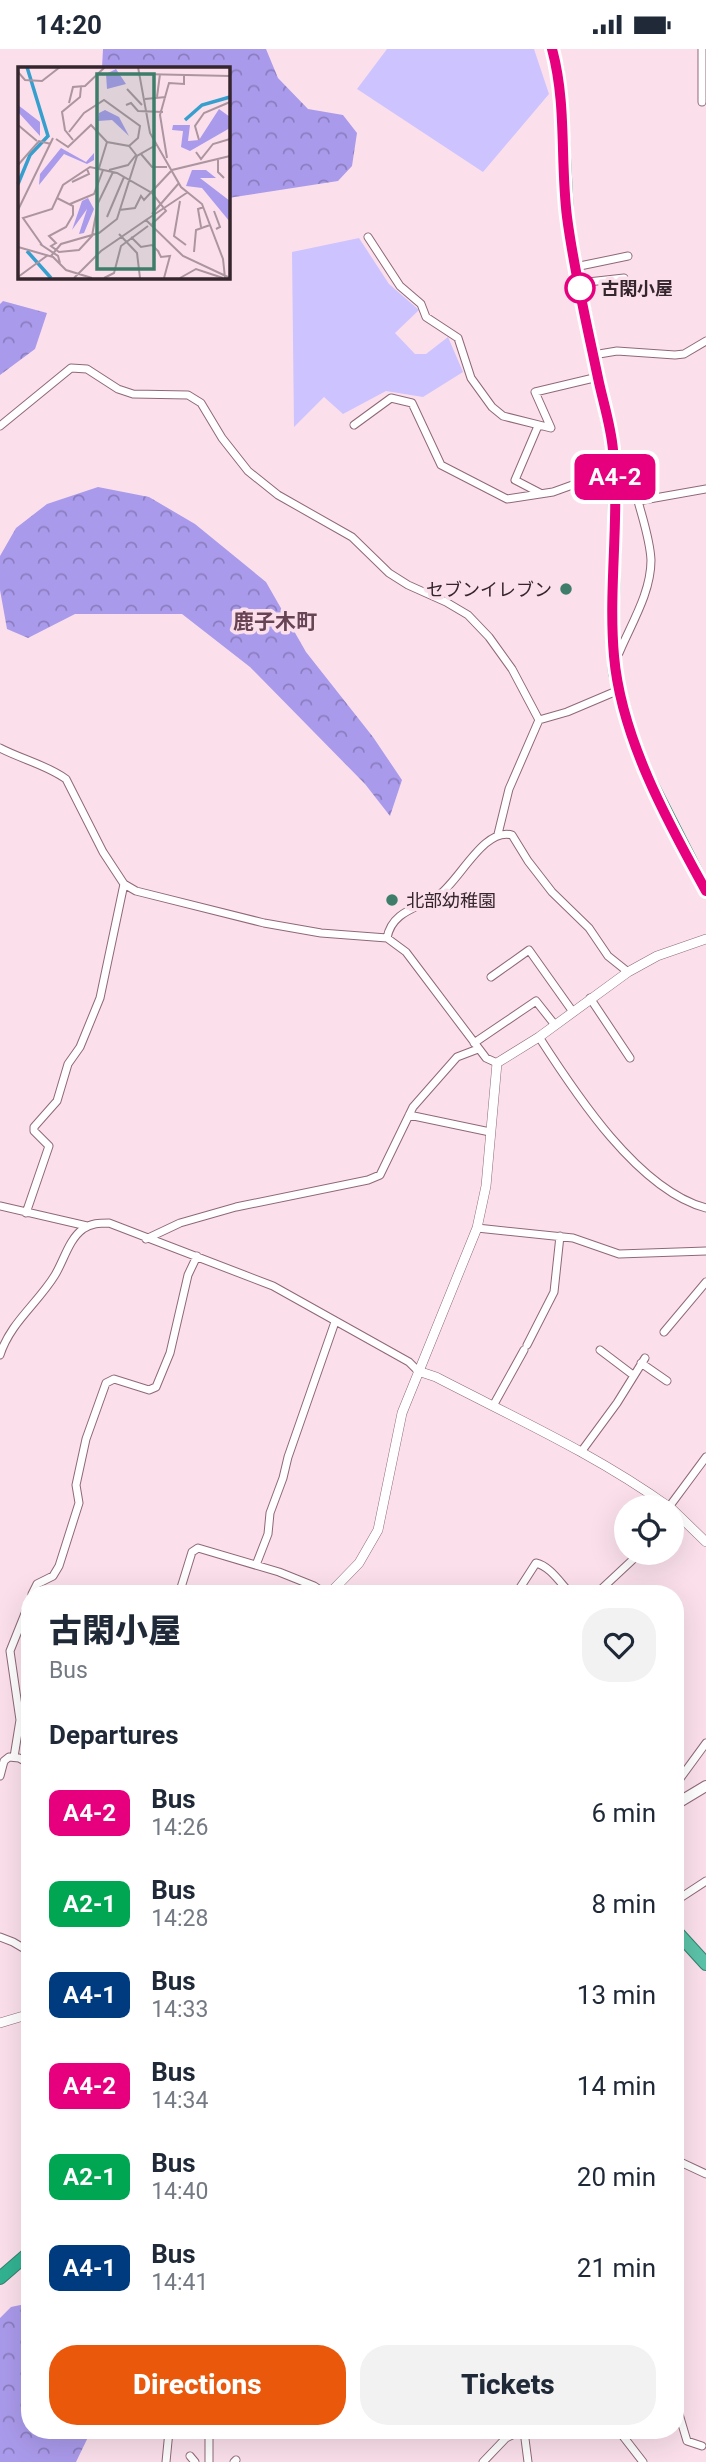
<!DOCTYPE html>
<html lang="en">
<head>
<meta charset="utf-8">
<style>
	:root { --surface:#fff; --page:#f2f2f3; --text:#1f2937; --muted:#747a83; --accent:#ea580c }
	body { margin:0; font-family:Roboto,"Noto Sans JP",sans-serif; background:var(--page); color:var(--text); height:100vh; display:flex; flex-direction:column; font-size:26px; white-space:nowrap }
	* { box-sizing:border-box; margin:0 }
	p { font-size:23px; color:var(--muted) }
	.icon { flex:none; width:38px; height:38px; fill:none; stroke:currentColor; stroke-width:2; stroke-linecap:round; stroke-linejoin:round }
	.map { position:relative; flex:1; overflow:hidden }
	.side { position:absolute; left:21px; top:1536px; width:663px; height:854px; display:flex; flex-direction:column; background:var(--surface); border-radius:28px; box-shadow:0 7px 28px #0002 }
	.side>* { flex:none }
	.badge { padding:0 14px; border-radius:10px; font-size:24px; line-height:46px }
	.buttons { position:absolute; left:614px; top:1446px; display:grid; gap:14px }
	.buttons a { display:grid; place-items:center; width:70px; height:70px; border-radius:50%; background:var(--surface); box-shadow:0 7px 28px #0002; font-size:35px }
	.map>.badge { position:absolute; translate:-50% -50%; box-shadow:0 0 0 4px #fff }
	h2 { padding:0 28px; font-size:26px; line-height:63px }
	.round { display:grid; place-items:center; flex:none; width:74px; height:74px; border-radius:28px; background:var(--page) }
	.overview { display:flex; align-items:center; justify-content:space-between; height:119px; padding:0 28px }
	h1 { font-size:33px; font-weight:800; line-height:52px }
	.primary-button { display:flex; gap:14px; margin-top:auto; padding:14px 28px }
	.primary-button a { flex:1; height:80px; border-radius:28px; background:var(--accent); color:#fff; font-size:28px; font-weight:800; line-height:80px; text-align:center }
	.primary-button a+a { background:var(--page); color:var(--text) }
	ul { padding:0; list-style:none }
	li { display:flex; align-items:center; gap:21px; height:91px; padding:0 28px }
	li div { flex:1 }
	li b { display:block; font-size:26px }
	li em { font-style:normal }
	li .badge { min-width:77px; font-weight:700; text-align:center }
	.status { display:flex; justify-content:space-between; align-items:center; height:49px; padding:0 35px; background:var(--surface); direction:ltr }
	.status svg { height:19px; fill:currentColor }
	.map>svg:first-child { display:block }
</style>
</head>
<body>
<div class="status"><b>14:20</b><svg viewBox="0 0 49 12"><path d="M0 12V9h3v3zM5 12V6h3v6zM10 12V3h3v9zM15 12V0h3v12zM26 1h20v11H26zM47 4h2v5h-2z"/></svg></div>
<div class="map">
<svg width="706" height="2413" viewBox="0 0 706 2413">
	<defs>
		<pattern id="forest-crowns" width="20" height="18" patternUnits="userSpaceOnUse" patternTransform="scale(1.75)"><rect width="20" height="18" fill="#aa9aeb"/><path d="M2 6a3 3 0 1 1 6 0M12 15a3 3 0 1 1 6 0" fill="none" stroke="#8b7dbf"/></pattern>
	</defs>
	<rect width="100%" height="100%" fill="#fbe0eb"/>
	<!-- grass -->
	<path fill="#cdc3fe" d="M387,0H534L549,45L483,123L357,40Z
		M359,189L389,235L419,261L395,284L415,305H426L448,288L463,323L423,348L386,342L343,365L324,348L294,378L292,203Z"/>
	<!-- forest -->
	<path fill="url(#forest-crowns)" d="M103,0H266L278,29L308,60L343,66L357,84L352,117L338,132L228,149V19H102Z
		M3,252L47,264L35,300L0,326V255Z
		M98,438L149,448L195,475L266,533L306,603L373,688L402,731L390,767L365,735L250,618L182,565H75L28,589L7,580L0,541V507L16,479L47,455Z
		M30,2254V2382H91L76,2413H0V2269L11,2258Z"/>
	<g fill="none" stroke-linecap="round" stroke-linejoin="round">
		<defs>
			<path id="minor" d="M702,0V53
				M368,188L400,237L421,255L426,268L458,289L471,329L492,358L503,367L551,379L535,343L598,328
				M575,218L628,207
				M579,234L624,229
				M593,306L617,302L675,306L684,305L706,292
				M354,376L391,349L412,354L441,416L507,450L553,443L614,421L628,424L638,452L706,440
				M0,377L71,319L87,320L118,340L133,345L188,346L201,354L222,389L248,422L278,446L352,488L389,524L408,536L446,553L468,566L489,588L512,620L539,671L509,740L498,785
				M538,377L515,431L540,444
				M615,605L619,604C631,575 651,544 651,511C650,491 643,471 638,452
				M539,671L567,663L619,641
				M0,699C21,710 47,716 66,730L103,803L124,835L136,842L264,874L321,884L387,889L406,903L486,1009L497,1014
				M387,889C392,861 420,859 439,846C460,831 484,778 512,786L528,812L552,843L589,879L608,907L628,923
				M491,928L529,901L573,963
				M590,949L630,1009
				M539,988C575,1044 638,1141 706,1159
				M474,994L536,952L555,976
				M409,1066L490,1083
				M0,1157L87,1177
				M26,1164L49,1097L34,1082V1078L57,1052L68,1015L80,998L100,949L124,835
				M477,1179L573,1189L619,1205L706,1202
				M146,1190L180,1174L236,1158L368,1131L380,1126L413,1058L457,1008L478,1000
				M664,1283L706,1233
				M527,1296L554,1243L560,1187
				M600,1301L633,1326
				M0,1306C10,1274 38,1254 55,1226C64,1211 69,1190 83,1180C91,1174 100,1174 109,1174L273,1237L409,1313L418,1322
				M641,1314L667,1332
				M493,1357L524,1301
				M581,1403L617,1354L645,1309
				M669,1458L706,1408
				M256,1516L268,1485L270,1464L283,1429L288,1408L335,1273
				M32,1545L37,1535L53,1527L59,1517L79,1454L76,1436L86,1390L106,1334L114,1330L149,1341L156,1338L170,1304L188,1226L197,1207
				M179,1545L192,1503L198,1499L279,1523L314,1537L326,1545
				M516,1545L536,1514C550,1517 561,1535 571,1545
				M596,1545L641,1503
				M14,1708L20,1671L10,1602L30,1552
				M0,1727L4,1712L9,1708L19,1709L30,1715
				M676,1735L706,1694
				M677,1851L706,1832
				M0,1888L13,1893L30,1903
				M676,2111L706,2125
				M676,2355L687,2392L702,2397
				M524,2382L528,2413
				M619,2382L643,2413
				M190,2407L195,2413
				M166,2413L169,2382
				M209,2413V2382
				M234,2413L236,2411
				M483,2413L506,2389L520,2382"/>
			<path id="tertiary" d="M418,1322L436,1328C515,1369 597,1406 669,1458
				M672,1460L706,1493
				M329,1545L359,1514L378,1481L402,1364L477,1179L486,1137L497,1014L539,988L628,923L657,907L706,890
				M0,1974L30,1965"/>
			<path id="secondary" d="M676,1755L706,1737"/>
			<path id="trunk" d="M552,0L557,19L561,51L567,166L575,218L613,398L615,478L612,583L615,624L629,679L647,726L706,842
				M676,1882L706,1915"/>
			<path id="motorway" d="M0,2229L30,2203"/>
		</defs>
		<!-- minor casing -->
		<use href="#minor" stroke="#8f6878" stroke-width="9"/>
		<!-- tertiary casing -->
		<use href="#tertiary" stroke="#8f6878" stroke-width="10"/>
		<!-- secondary casing -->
		<use href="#secondary" stroke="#8f6878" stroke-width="12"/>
		<!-- trunk casing -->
		<use href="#trunk" stroke="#33816e" stroke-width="14"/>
		<!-- motorway casing -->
		<use href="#motorway" stroke="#33816e" stroke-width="14"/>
		<!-- minor -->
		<use href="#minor" stroke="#fff" stroke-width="7"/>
		<!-- tertiary -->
		<use href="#tertiary" stroke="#fff" stroke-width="9"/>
		<!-- secondary -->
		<use href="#secondary" stroke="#fff" stroke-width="10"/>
		<!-- trunk -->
		<use href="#trunk" stroke="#5bc2a8" stroke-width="12"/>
		<!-- motorway -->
		<use href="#motorway" stroke="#32b392" stroke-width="12"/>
	</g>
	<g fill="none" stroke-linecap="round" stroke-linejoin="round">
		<defs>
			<path id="line" d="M552,0C567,55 560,112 567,168C574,222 587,276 598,329C603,353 611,377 613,401C620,470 608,539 614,607C621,688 667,772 706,842"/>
		</defs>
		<!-- line casing -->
		<use href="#line" stroke="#fff" stroke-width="16"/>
		<!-- line -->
		<use href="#line" stroke="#e6007e" stroke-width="10"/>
	</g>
	<!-- markers -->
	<circle fill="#fff" stroke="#e6007e" stroke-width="3.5" cx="580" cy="239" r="14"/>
	<g fill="#3e7d6a" stroke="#fbe0eb" stroke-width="2.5">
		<circle cx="566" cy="540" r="7"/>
		<circle cx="392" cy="851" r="7"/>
	</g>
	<g text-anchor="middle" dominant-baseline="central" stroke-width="7" stroke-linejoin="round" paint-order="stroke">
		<!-- stop labels -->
		<g font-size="18" font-weight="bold" fill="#35252c" stroke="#fbe0eb" text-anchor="start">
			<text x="601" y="239">古閑小屋</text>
		</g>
		<!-- poi labels -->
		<g font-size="18" fill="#35252c" stroke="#fbe0eb" text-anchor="end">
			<text x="552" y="540">セブンイレブン</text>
			<text x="406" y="851" text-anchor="start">北部幼稚園</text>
		</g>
		<!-- quarter labels -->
		<g font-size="21" font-weight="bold" fill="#674353" stroke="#fbe0eb">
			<text x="275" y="573">鹿子木町</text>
		</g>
	</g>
	<!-- overview -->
	<g transform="translate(18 18)">
		<rect width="212" height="212" fill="#fbe0eb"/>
		<path d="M98,2L108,17L89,22L88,7ZM0,38L22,55V69L0,45ZM201,42L212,50V61L172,84L163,80L165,64L154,63L155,58H172L170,74L181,73ZM87,43L101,50L111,69L94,53L80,54L81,46ZM43,81L68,95L76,86V93L69,97L46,87L21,118L22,107ZM174,103H188L198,111H182L212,134V155L184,121L168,119ZM70,131L76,142L66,166L61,167L69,142L54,163L64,134Z" fill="#aa9aeb"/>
		<path fill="none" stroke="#379fce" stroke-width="3.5" d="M167,53L184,38L212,30M0,117L12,88L30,69L9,0M9,184L33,211"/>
		<path fill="none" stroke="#ac959f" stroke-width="2" d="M120,0L132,66L163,120L184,137L205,192L207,211M0,5L7,13L24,14L42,0M124,7L212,9M109,22L124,38M139,30L142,7M127,32L148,30M51,36L55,20L67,19L87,0M108,38L113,36L120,44L145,45M0,58L19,74M51,65L66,46L86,33L122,59L120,71L111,79M38,72L50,80L73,58L89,75L111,79L119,89M55,73L47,63L44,45L62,30L63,20M181,73L177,59L186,46L212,35M178,85L183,92L195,77L212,72M123,87L134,100H149M149,91L142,48L151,16L166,17V8M200,92V105L206,111M0,98L21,74L33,77M81,101L89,75M91,103L110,98L118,88M54,115L71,107L69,102M39,131L55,139V148L48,160L31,169L38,176L33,179L41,185L61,183L74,169L80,136L95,105M162,134L156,169L168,178M52,137L76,127L85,103M0,143L35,71M101,143L117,141L123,129L126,133L154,103L212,89M196,144L202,160L198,162M134,147L161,116M89,150L106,110M128,153L170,125M183,160L180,142L186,140M101,167L119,186L122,211M113,170L123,180L134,178L141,185M22,177L40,189L42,196M24,178L5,151L34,142L45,118L72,100L99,106L134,126L148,144L134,157M0,180L35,190L48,203L74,211M140,184L143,190L152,189L146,211M176,185L178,163L192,158M33,189L43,177L81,166L99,152L119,89L138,78M0,210L30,188M56,211L83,184L128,153L165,189L212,211M86,211L96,206L103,179L130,159M162,211L178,202L205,211"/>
		<path fill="#3e7d6a" fill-opacity="0.15" stroke="#3e7d6a" stroke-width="3.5" d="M79,7H136V202H79Z"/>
		<rect width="212" height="212" fill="none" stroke="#35252c" stroke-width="3.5"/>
	</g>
</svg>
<div class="buttons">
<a><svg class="icon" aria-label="locate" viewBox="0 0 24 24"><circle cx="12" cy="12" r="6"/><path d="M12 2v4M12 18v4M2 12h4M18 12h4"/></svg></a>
</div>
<b class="badge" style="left:615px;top:428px;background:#e6007e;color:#fff">A4-2</b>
<section class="side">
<div class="overview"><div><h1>古閑小屋</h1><p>Bus</p></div><a class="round"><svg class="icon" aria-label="heart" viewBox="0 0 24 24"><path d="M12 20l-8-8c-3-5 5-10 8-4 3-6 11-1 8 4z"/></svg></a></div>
<h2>Departures</h2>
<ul>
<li><span class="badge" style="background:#e6007e;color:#fff">A4-2</span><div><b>Bus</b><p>14:26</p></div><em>6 min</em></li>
<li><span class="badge" style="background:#00a651;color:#fff">A2-1</span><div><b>Bus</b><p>14:28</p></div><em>8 min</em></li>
<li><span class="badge" style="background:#003b80;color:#fff">A4-1</span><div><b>Bus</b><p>14:33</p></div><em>13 min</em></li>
<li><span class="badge" style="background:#e6007e;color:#fff">A4-2</span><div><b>Bus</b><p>14:34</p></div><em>14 min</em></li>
<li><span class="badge" style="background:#00a651;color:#fff">A2-1</span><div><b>Bus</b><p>14:40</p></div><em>20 min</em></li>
<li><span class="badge" style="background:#003b80;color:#fff">A4-1</span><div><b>Bus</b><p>14:41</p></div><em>21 min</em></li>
</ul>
<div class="primary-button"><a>Directions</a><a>Tickets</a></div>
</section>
</div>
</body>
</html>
